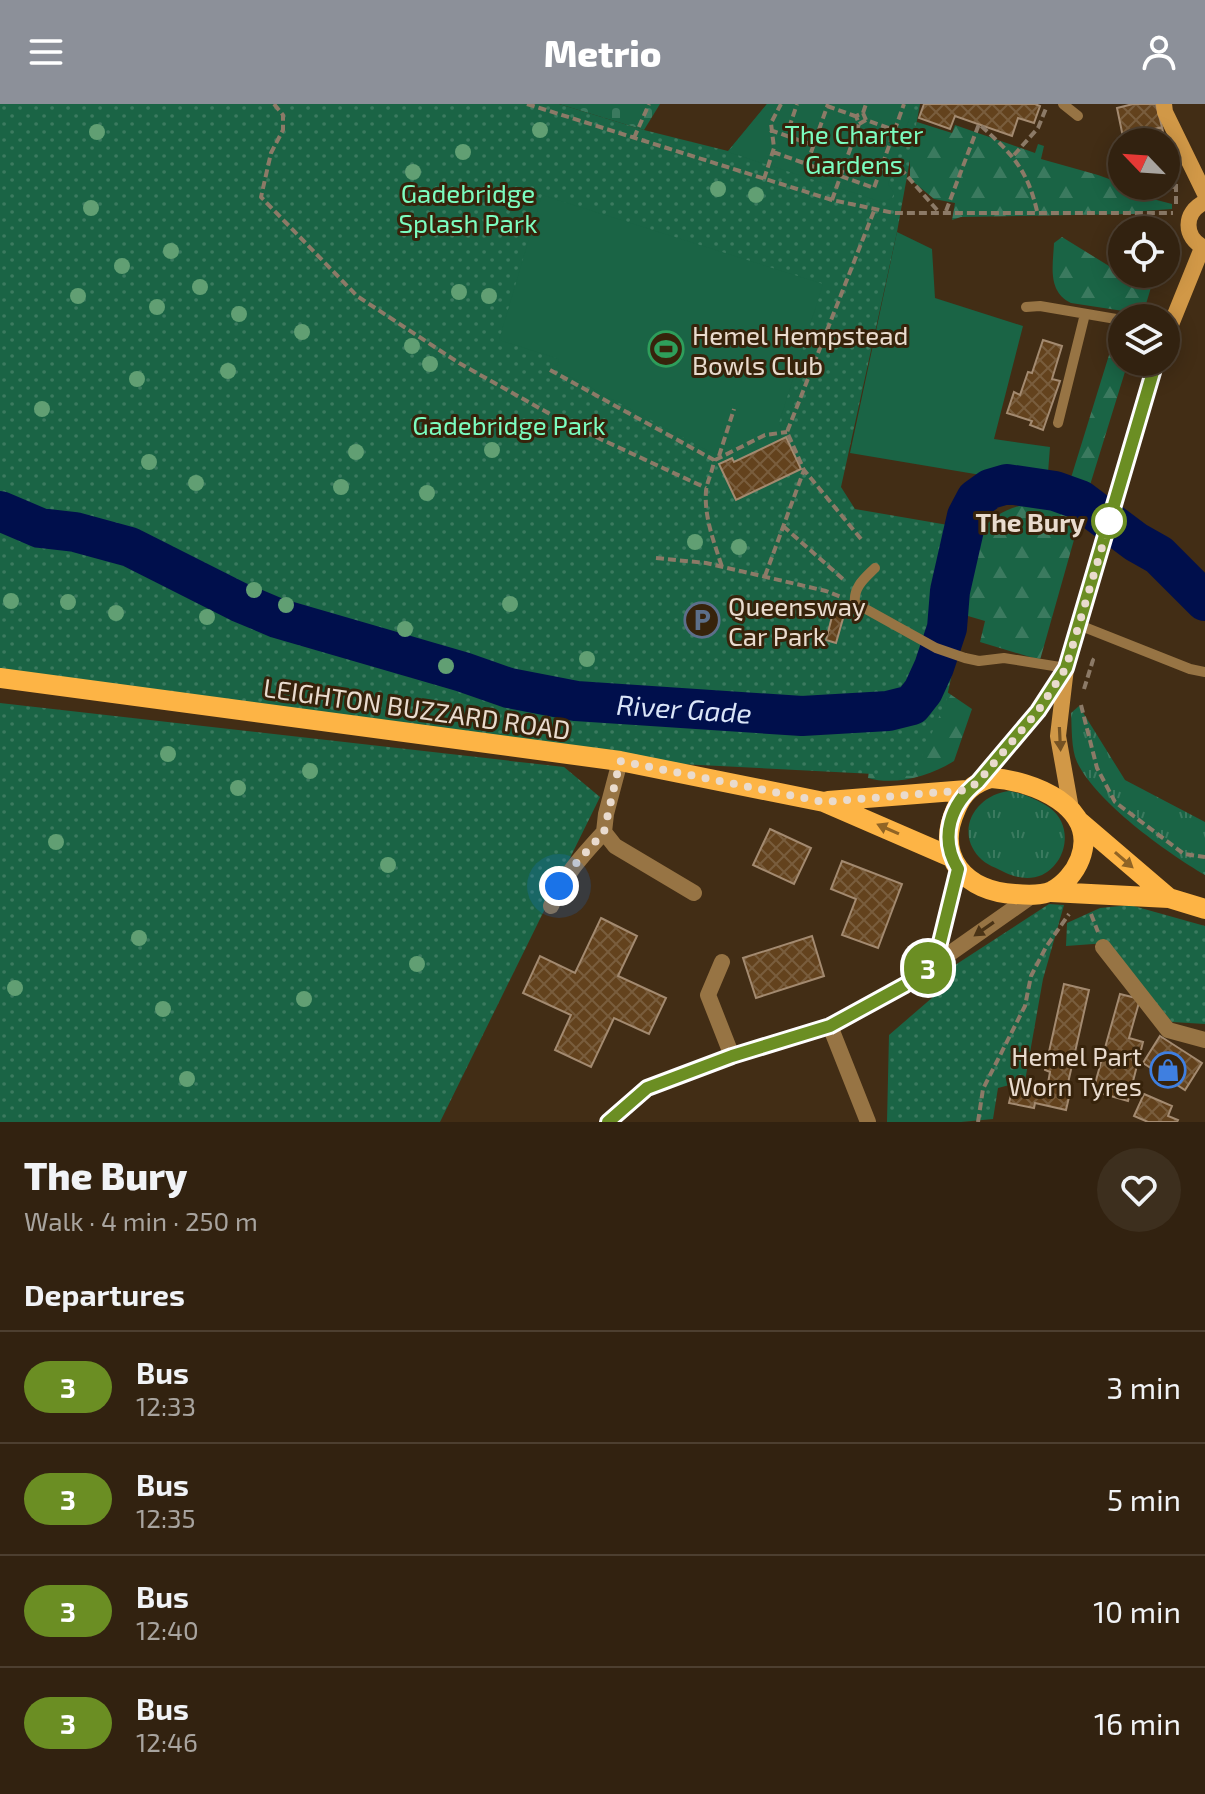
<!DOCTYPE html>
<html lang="en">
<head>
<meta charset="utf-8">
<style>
	:root { --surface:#322210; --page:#3d2f1e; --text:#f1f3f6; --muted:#a8a49f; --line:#4d3f30; --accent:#8c9099 }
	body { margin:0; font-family:"Exo 2",sans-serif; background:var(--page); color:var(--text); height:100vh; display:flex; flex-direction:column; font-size:30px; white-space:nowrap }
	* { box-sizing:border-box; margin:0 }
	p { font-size:26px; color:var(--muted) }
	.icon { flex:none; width:44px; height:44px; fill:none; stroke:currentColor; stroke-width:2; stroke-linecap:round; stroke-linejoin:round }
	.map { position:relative; height:1018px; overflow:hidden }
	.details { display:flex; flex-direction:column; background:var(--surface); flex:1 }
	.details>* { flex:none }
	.badge { padding:0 16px; border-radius:26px; font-size:28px; line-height:52px }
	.needle { width:52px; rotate:295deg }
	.controls { position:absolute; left:1108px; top:24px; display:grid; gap:16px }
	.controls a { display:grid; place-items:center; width:72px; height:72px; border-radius:50%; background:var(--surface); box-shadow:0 4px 20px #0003,0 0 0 2px var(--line); font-size:40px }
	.you { position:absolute; width:40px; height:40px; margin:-20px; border:6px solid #fff; border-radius:50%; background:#1a73e8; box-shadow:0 0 0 12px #1a73e833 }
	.map>.badge { position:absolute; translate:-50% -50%; box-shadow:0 0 0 4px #fff }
	h2 { padding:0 24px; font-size:30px; line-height:72px }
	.round { display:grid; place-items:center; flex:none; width:84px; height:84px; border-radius:42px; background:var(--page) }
	.headline { display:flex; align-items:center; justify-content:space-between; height:136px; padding:0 24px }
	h1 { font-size:38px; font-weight:800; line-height:60px }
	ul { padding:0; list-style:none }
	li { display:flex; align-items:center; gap:24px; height:112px; padding:0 24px; border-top:2px solid var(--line) }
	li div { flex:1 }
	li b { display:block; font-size:30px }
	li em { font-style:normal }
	li .badge { min-width:88px; font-weight:700; text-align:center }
	header { display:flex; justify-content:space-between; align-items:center; height:104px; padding:0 24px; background:var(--accent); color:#fff; font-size:36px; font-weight:800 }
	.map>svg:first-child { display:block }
</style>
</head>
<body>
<header><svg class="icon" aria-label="menu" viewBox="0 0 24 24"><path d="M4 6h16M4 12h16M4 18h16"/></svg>Metrio<svg class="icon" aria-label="person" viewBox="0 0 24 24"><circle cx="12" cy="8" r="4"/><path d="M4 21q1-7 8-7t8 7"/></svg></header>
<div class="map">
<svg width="1205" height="1018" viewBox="0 0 1205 1018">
	<defs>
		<pattern id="grass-tufts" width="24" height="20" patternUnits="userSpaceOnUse" patternTransform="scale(2)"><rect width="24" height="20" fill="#1a6445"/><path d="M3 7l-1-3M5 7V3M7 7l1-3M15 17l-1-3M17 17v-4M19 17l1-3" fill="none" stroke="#3b7a5f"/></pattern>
		<pattern id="forest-firs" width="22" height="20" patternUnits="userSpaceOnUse" patternTransform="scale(2)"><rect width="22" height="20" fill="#1a6445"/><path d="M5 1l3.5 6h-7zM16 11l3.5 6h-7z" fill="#3b7a5f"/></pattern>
		<pattern id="cemetery-stones" width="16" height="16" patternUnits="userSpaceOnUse" patternTransform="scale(2)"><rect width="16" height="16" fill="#1a6445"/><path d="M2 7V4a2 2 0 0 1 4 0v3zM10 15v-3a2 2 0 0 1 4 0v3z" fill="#3b7a5f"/></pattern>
		<pattern id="park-dots" width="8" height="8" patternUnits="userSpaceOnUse" patternTransform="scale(2)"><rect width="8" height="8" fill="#1a6445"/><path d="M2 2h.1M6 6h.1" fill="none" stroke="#3b7a5f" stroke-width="1.8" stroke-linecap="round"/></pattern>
		<pattern id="building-cross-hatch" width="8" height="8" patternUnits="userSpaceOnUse" patternTransform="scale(2)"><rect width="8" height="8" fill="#63421d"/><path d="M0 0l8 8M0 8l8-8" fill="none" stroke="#795d3d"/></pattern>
	</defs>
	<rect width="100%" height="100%" fill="#422d15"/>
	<!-- grass -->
	<path fill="url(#grass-tufts)" d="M1079,602L1125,676L1205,718V771C1166,748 1096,698 1077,658C1071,645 1072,623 1071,609Z
		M1010,687C1024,690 1039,696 1050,704C1074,722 1067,759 1042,771C1030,776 1017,774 1006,769C997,764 986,761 979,753C954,725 977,690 1010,687Z"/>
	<!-- forest -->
	<path fill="url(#forest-firs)" d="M917,18L952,29L955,21L1035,49L1038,40L1044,42L1041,55L1098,71L1134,84L1149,94L1172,100V105L1144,107L1134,110L961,113L952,116L955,99L934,95L910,75V44Z
		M1062,133L1122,170L1142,174L1152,180L1143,210L1071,199C1047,187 1053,162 1054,139Z
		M1118,222L1122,223V258H1128L1086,394L1066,390Z
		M1033,399L1081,411L1040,556L980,538L985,517L968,512L964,514C968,501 966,490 968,477C973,430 985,407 1033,399Z
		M947,588L972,605L954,657C930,672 896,682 868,674L873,639Z"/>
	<!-- cemetery -->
	<path fill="url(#cemetery-stones)" d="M559,0H660L644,26Z"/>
	<!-- park -->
	<path fill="url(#park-dots)" d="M0,0H559L644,26L728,47L767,0H920L897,128L841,383L855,405L948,421L978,432L964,515L946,597L913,672L620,657L0,574Z
		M0,599L564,663L600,693L440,1018H0Z
		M1049,800L1064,801L1043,875L1025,977L998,984L993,1015L961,1018H887L889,931L933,893L949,865Z
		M1130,801L1205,822V920L1172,918L1107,839L1066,842L1067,819L1100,804Z"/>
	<!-- garden -->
	<path fill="#1a6445" d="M767,0H914L888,80L894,89L892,94L882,98L728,48Z
		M542,91L823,180L779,319L801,365L736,396L714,350L556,265L559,255L499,236Z
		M897,128L932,145L935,194L1023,222L994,335L1050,343L1047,382L850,349Z"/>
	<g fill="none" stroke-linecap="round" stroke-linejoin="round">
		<!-- river -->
		<path stroke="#000f4c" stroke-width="40" id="s1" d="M0,407L40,424L75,428L130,443L239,498L277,514L463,568L509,584L576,597L802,612L888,607L912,601L923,587L934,563L947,524L950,487L967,412L976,395L990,385L1007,380L1055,387L1080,396L1136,438L1159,451L1205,497"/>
	</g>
	<!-- building -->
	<path fill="url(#building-cross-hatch)" stroke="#a38a70" stroke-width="2" d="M924,0H1035L1040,2L1034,19L1018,14L1012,32L955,12L950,25L919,14Z
		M1133,0H1156L1162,23L1123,33L1117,4Z
		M1162,23L1165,38H1125L1123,33Z
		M1171,63L1176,83L1153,89L1152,82L1142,84L1141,82H1166V64Z
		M1136,118L1159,119V126H1136Z
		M1043,236L1062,242L1052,275L1060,277L1043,326L1030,321L1032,317L1007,309L1014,288L1020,291L1028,268L1032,269Z
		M786,333L801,365L736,396L719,360L732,354L734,358Z
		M835,501L846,504L836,539L826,536Z
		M770,725L811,744L794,780L753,761Z
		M842,757L902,780L878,844L842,831L856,795L831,785Z
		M601,814L637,832L618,872L666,894L649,930L614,914L591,963L555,946L571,911L523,889L540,852L575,869Z
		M812,832L824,872L756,894L743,854Z
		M1064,880L1089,886L1068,979L1072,980L1066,1006L1035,999L1034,1004L1009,999L1014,978L1047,985L1050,968L1045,966Z
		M1120,890L1140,895L1129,934L1143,938L1128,997L1093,987Z
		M1160,932L1202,959L1185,986L1143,959Z
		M1144,990L1172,1002L1168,1012L1178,1016L1177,1018H1148L1134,1012Z"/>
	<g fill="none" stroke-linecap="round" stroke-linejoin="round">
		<!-- path -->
		<path stroke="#8c7a67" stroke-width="4" stroke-dasharray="8 4" stroke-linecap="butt" d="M274,0L283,11V26L271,49L261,93L357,192L459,259L566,319L706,384
			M527,0L832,96L894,109H1173
			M827,2L855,12
			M863,9L866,0
			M866,16L859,20L856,12L863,9L866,16L894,26
			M789,24L797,0
			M770,26L813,41
			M634,34L649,0
			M773,48L874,84L904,0
			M1014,51L1038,24L1047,2
			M883,58L894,62
			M807,60L828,0
			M900,64L938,107
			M764,75L774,44L771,19L781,0
			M832,96L859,20
			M1176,100V77
			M946,107L979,20C1011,49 1027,64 1037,107
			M550,266L714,356C713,367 707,377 706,387C704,413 714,438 722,463
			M719,352L734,305
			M715,356L765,331L787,328
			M783,422L844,476
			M861,435L804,366L787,328L874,107
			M656,454L706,459L826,487L841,493
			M765,472L804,366
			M1084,585L1093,556L1088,554
			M1081,601L1097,664L1115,698L1184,750L1205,753
			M1091,810L1098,828
			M978,1018L983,985L1025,902L1031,872L1046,843L1069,810"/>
		<!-- service -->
		<path stroke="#977444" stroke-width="10" d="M1063,0L1078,12
			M1026,203L1040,202L1122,216
			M1058,319L1085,210
			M875,464C865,474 853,483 855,499L936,544L965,554L979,557L1004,554L1066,564
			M1079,521L1190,565L1205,568"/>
		<!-- minor -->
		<path stroke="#977444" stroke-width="16" d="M620,657L606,710L604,728L615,742L694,789
			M551,802C563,772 583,751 604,728
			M1103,843L1168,926L1205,936
			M722,858L708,891L732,952
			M830,922L868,1018"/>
		<!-- tertiary -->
		<path stroke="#977444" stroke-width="16" d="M935,859L958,765
			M608,1018L647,984L732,952L830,922L905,881L1033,791"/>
		<!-- secondary -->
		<path stroke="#d19847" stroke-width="16" d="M1164,0L1165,8L1205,90
			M1205,98C1183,108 1183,134 1205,144
			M1166,233L1202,144
			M978,678L1038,607L1063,569
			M1071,705L1058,632L1066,564L1156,258"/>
		<!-- primary -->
		<path stroke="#fdb445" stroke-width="20" d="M0,574L620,657L824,698L951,753
			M991,674C1032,676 1100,703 1080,755C1075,768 1064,781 1052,787C1041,792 1027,791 1015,790C966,788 934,753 956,705C963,688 974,679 991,674Z
			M828,697L967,686
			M1079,717L1169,794
			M1051,788L1169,794L1205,805"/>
	</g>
	<!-- trees -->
	<g fill="#619f73">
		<circle cx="540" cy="26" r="8"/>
		<circle cx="97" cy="28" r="8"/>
		<circle cx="463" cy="48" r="8"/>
		<circle cx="413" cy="68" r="8"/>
		<circle cx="718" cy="85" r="8"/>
		<circle cx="756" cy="91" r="8"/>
		<circle cx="91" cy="104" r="8"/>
		<circle cx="171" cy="147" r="8"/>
		<circle cx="122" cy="162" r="8"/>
		<circle cx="200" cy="183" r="8"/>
		<circle cx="459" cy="188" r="8"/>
		<circle cx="78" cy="192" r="8"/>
		<circle cx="489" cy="192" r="8"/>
		<circle cx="157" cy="203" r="8"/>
		<circle cx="239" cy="210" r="8"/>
		<circle cx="302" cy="228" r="8"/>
		<circle cx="412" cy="242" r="8"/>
		<circle cx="430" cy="260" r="8"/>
		<circle cx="228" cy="267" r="8"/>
		<circle cx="137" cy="275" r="8"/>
		<circle cx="42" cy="305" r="8"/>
		<circle cx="492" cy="346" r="8"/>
		<circle cx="356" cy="348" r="8"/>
		<circle cx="149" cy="358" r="8"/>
		<circle cx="196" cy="379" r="8"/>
		<circle cx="341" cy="383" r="8"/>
		<circle cx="427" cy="389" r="8"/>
		<circle cx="695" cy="438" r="8"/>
		<circle cx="739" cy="443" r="8"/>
		<circle cx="254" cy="486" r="8"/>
		<circle cx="11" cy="497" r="8"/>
		<circle cx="68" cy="498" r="8"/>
		<circle cx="510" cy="500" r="8"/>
		<circle cx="286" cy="501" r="8"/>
		<circle cx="116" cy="509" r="8"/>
		<circle cx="207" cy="513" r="8"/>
		<circle cx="405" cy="525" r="8"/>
		<circle cx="587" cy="555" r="8"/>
		<circle cx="446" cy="562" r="8"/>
		<circle cx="168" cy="650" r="8"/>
		<circle cx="310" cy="667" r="8"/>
		<circle cx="238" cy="684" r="8"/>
		<circle cx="56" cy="738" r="8"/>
		<circle cx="388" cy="761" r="8"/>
		<circle cx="139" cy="834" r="8"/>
		<circle cx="417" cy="860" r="8"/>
		<circle cx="15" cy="884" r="8"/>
		<circle cx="304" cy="895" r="8"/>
		<circle cx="163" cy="905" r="8"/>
		<circle cx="187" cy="975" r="8"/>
	</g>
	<!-- one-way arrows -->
	<defs><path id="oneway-solid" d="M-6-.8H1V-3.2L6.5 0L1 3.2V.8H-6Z" transform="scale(2)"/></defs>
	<use fill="#755223" href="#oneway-solid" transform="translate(1060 635) rotate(87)"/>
	<g fill="#906425">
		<use href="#oneway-solid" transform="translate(888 725) rotate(-156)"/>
		<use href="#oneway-solid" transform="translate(1124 756) rotate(41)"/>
	</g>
	<use fill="#4a3316" href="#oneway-solid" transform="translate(984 825) rotate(145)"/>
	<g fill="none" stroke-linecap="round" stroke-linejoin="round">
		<defs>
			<path id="line" d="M608,1018L647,984L732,952L830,922L905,881L935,859L958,765C939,734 950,700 978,678L1038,607L1066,564L1156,258"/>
		</defs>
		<!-- line casing -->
		<use href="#line" stroke="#fff" stroke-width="18"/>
		<!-- line -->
		<use href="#line" stroke="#6b8e23" stroke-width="12"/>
		<!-- walk -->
		<path stroke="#e9dbce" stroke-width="8" stroke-dasharray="0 14.4" d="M559,782L572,764L604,728L620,657L824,698L967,686L978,678L1038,607L1066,564L1111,413L1109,417"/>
	</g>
	<!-- icons -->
	<defs>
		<symbol id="stadium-ring" viewBox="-11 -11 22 22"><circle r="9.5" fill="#37230b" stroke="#2e9e5b" stroke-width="1.5"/><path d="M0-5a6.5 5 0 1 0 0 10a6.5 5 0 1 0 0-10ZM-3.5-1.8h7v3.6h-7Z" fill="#2e9e5b"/></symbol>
		<symbol id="parking-ring" viewBox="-11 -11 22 22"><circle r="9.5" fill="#37230b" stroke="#5c6f8a" stroke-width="1.5"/><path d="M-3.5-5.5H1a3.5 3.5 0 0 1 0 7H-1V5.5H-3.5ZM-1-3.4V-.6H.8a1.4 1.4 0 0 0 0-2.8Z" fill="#5c6f8a"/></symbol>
		<symbol id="shop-ring" viewBox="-11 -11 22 22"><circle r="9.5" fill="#37230b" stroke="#3f7fe0" stroke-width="1.5"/><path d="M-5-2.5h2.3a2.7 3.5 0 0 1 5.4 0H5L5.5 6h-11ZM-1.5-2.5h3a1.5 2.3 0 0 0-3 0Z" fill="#3f7fe0"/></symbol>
	</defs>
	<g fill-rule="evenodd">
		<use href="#stadium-ring" x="646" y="225" width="40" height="40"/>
		<use href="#parking-ring" x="682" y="496" width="40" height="40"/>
		<use href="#shop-ring" x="1148" y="946" width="40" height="40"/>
	</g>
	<!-- markers -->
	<circle fill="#fff" stroke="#6b8e23" stroke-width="4" cx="1109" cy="417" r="16"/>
	<g text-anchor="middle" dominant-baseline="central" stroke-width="6" stroke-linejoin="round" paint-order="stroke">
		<!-- park labels -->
		<g font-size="26" fill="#7bfdc0" stroke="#37230b">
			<text x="854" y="29">The Charter<tspan x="854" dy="30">Gardens</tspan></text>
			<text x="468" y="88">Gadebridge<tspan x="468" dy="30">Splash Park</tspan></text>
			<text x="509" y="320">Gadebridge Park</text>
		</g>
		<!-- poi labels -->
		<g font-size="26" fill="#e9dbce" stroke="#37230b" text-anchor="start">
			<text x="692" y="230">Hemel Hempstead<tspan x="692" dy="30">Bowls Club</tspan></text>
			<text x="728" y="501">Queensway<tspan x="728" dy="30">Car Park</tspan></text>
			<text x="1142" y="951" text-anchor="end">Hemel Part<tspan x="1142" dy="30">Worn Tyres</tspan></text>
		</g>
		<!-- stop labels -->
		<g font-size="26" font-weight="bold" fill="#e9dbce" stroke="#37230b" text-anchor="end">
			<text x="1085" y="417">The Bury</text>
		</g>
		<!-- street labels -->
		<g font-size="26" fill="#e9dbce" stroke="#37230b">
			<text transform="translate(417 604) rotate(8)">LEIGHTON BUZZARD ROAD</text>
		</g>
		<!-- water labels -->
		<g font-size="28" font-style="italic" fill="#dae5f8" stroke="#37230b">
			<text stroke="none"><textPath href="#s1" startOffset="718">River Gade</textPath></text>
		</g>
	</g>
</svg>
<div class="controls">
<a><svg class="needle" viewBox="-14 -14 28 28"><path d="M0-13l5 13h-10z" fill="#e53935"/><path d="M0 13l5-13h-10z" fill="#a8a49f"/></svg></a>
<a><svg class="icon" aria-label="locate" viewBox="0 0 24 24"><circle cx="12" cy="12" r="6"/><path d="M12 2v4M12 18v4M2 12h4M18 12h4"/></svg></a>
<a><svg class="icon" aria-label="layers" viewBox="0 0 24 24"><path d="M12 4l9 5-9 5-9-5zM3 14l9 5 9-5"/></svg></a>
</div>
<div class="you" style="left:559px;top:782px"></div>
<b class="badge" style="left:928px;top:864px;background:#6b8e23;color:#fff">3</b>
</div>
<section class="details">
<div class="headline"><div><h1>The Bury</h1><p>Walk · 4 min · 250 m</p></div><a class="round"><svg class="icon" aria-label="heart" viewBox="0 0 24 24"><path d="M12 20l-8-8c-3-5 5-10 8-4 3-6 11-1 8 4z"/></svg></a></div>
<h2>Departures</h2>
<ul>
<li><span class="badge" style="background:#6b8e23;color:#fff">3</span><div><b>Bus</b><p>12:33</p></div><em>3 min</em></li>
<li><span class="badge" style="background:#6b8e23;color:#fff">3</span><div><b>Bus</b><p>12:35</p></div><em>5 min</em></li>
<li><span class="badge" style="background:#6b8e23;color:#fff">3</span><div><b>Bus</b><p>12:40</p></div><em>10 min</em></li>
<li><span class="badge" style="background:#6b8e23;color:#fff">3</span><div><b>Bus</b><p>12:46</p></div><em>16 min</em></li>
</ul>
</section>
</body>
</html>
